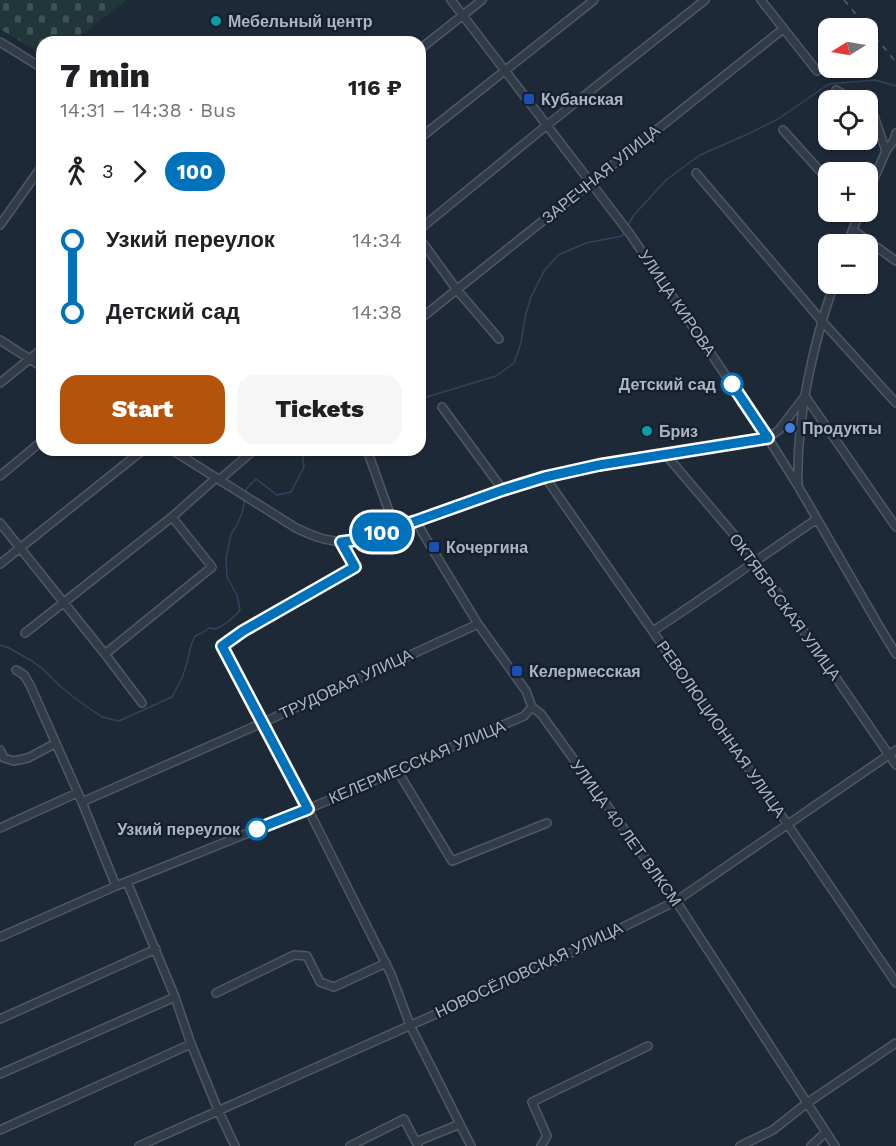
<!DOCTYPE html>
<html lang="en">
<head>
<meta charset="utf-8">
<style>
	:root { --surface:#fff; --page:#f6f6f6; --text:#202124; --muted:#757577; --accent:#b45309 }
	body { margin:0; font-family:"Work Sans",sans-serif; background:var(--page); color:var(--text); height:100vh; display:flex; flex-direction:column; font-size:22px; white-space:nowrap }
	* { box-sizing:border-box; margin:0 }
	p { font-size:20px; color:var(--muted) }
	.icon { flex:none; width:33px; height:33px; fill:none; stroke:currentColor; stroke-width:2; stroke-linecap:round; stroke-linejoin:round }
	.map { position:relative; flex:1; overflow:hidden }
	.details { position:absolute; left:36px; top:36px; width:390px; height:420px; display:flex; flex-direction:column; background:var(--surface); border-radius:18px; box-shadow:0 2px 4px #0004 }
	.details>* { flex:none }
	.badge { padding:0 12px; border-radius:20px; font-size:21px; line-height:39px }
	.needle { width:39px; rotate:259deg }
	.buttons { position:absolute; left:818px; top:18px; display:grid; gap:12px }
	.buttons a { display:grid; place-items:center; width:60px; height:60px; border-radius:12px; background:var(--surface); box-shadow:0 2px 4px #0004; font-size:30px }
	.map>.badge { position:absolute; translate:-50% -50%; box-shadow:0 0 0 3px #fff }
	.legs { display:flex; align-items:center; gap:9px; height:66px; padding:0 24px; font-size:20px }
	.legs p { margin-inline-start:auto }
	.summary { display:flex; align-items:center; justify-content:space-between; height:102px; padding:0 24px }
	h1 { font-size:33px; font-weight:800; line-height:45px }
	.action { display:flex; gap:12px; margin-top:auto; padding:12px 24px }
	.action a { flex:1; height:69px; border-radius:18px; background:var(--accent); color:#fff; font-size:24px; font-weight:800; line-height:69px; text-align:center }
	.action a+a { background:var(--page); color:var(--text) }
	ul { padding:0 24px; list-style:none }
	li { display:flex; align-items:center; gap:21px; height:72px; font-size:22px }
	li i { display:grid; place-items:center; width:9px; height:100%; margin:0 8px; background:currentColor }
	li i::after { content:''; width:15px; height:15px; margin:-8px; border:4px solid; border-radius:50%; background:var(--surface) }
	li p { margin-inline-start:auto }
	li:first-child i { background:linear-gradient(#0000 50%,currentColor 0) }
	li:last-child i { background:linear-gradient(currentColor 50%,#0000 0) }
	.map>svg:first-child { display:block }
</style>
</head>
<body>
<div class="map">
<svg width="896" height="1146" viewBox="0 0 896 1146">
	<defs>
		<pattern id="cemetery-stones" width="16" height="16" patternUnits="userSpaceOnUse" patternTransform="scale(1.5)"><rect width="16" height="16" fill="#203639"/><path d="M2 7V4a2 2 0 0 1 4 0v3zM10 15v-3a2 2 0 0 1 4 0v3z" fill="#3e5154"/></pattern>
	</defs>
	<rect width="100%" height="100%" fill="#1e2938"/>
	<!-- cemetery -->
	<path fill="url(#cemetery-stones)" d="M0,0H127L72,42H42V54L0,29Z"/>
	<g fill="none" stroke-linecap="round" stroke-linejoin="round">
		<!-- stream -->
		<path stroke="#304460" stroke-width="1.5" d="M627,227L634,215L666,180L700,155L748,134L778,119L829,84L875,80L896,86
			M420,399L496,376L514,363L521,343L525,317L531,297L544,271L558,255L586,243L622,236L625,232
			M245,494L247,488L256,479L277,495L291,492L304,467L302,450
			M0,645L9,648L32,661L44,670L60,686L76,699L102,717L119,721L172,697L182,678L187,663L191,645L195,636L202,633L209,628L216,629C226,624 233,619 240,610L237,595L227,577L226,559L231,534L237,525L242,513L245,499"/>
		<defs>
			<path id="minor" d="M451,0L630,234L768,438L798,486L879,626L896,654
				M761,0L817,71
				M0,42L42,68
				M420,49L482,0
				M836,90L853,100
				M867,109L873,113L886,151
				M783,130L828,180
				M420,138L594,0
				M696,173L821,320L896,403
				M867,195L886,151L894,140L896,133
				M0,225L42,166
				M420,229L546,126L705,0
				M853,230L896,261
				M420,239L457,290L499,339
				M847,244L860,212
				M420,319L783,29
				M0,340L42,367
				M0,383L42,349
				M442,407L503,490
				M172,450L296,528C317,538 332,544 356,540L545,477L599,465L768,438L779,430L805,396L896,527
				M367,450L395,528
				M666,455L752,556L896,765
				M0,476L42,441
				M545,477L788,825L896,983
				M219,480L254,450
				M798,484C796,419 813,344 834,284
				M416,521L425,537L478,624L526,691L532,707L541,714L676,901L835,1146
				M0,523L105,654L142,703
				M341,542L355,567L243,631L222,646L308,809L391,974L410,1025L471,1146
				M0,564L143,450
				M653,631C708,595 762,556 817,519
				M25,633L172,517L216,478
				M105,654L212,567L172,517
				M16,670L24,675L30,685L82,802L116,886
				M0,750L4,758L14,761L28,758L56,743
				M397,770L452,861L547,823
				M82,802L262,723L478,624
				M0,828L77,793
				M127,882L175,997L191,1044L218,1110L235,1146
				M0,937L116,886L308,809L524,716L532,707
				M216,993L294,955L307,956L320,982L334,987L386,963
				M0,1019L156,949
				M0,1074L175,997
				M0,1130L191,1044
				M416,1142L460,1124
				M139,1146L544,966L676,901L896,750
				M350,1146L404,1119L418,1146
				M541,1146L547,1136L532,1102L648,1046
				M740,1146L773,1130L807,1103L896,1043
				M811,1146L826,1132"/>
		</defs>
		<!-- minor casing -->
		<use href="#minor" stroke="#4f5866" stroke-width="10"/>
		<!-- minor -->
		<use href="#minor" stroke="#323b48" stroke-width="7"/>
		<!-- rail -->
		<path stroke="#535f70" stroke-width="1.5" stroke-dasharray="6 6" stroke-linecap="butt" d="M844,0L896,62"/>
	</g>
	<g fill="none" stroke-linecap="round" stroke-linejoin="round">
		<defs>
			<path id="line-1" d="M257,829L308,809L222,646L243,631L355,567L341,542L356,540L416,521L503,490L545,477L599,465L768,438L732,384"/>
		</defs>
		<!-- line-1 casing -->
		<use href="#line-1" stroke="#fff" stroke-width="14"/>
		<!-- line-1 -->
		<use href="#line-1" stroke="#0072bc" stroke-width="9"/>
	</g>
	<!-- markers -->
	<g fill="#0f9aa8" stroke="#17202d" stroke-width="2">
		<circle cx="216" cy="21" r="6"/>
		<circle cx="647" cy="431" r="6"/>
	</g>
	<g fill="#1a4fb4" stroke="#17202d" stroke-width="2">
		<rect x="523" y="93" width="12" height="12" rx="3"/>
		<rect x="428" y="541" width="12" height="12" rx="3"/>
		<rect x="511" y="665" width="12" height="12" rx="3"/>
	</g>
	<g fill="#fff" stroke="#0072bc" stroke-width="3">
		<circle cx="732" cy="384" r="10"/>
		<circle cx="257" cy="829" r="10"/>
	</g>
	<circle fill="#3f7fe0" stroke="#17202d" stroke-width="2" cx="790" cy="428" r="6"/>
	<g text-anchor="middle" dominant-baseline="central" stroke-width="5" stroke-linejoin="round" paint-order="stroke">
		<!-- poi labels -->
		<g font-size="16" font-weight="bold" fill="#acb5c5" stroke="#17202d" text-anchor="start">
			<text x="228" y="21">Мебельный центр</text>
			<text x="541" y="99">Кубанская</text>
			<text x="802" y="428">Продукты</text>
			<text x="659" y="431">Бриз</text>
			<text x="446" y="547">Кочергина</text>
			<text x="529" y="671">Келермесская</text>
		</g>
		<!-- street labels -->
		<g font-size="16" fill="#acb5c5" stroke="#17202d">
			<text transform="translate(601 174) rotate(-39)">ЗАРЕЧНАЯ УЛИЦА</text>
			<text transform="translate(677 303) rotate(56)">УЛИЦА КИРОВА</text>
			<text transform="translate(785 607) rotate(54)">ОКТЯБРЬСКАЯ УЛИЦА</text>
			<text transform="translate(346 684) rotate(-25)">ТРУДОВАЯ УЛИЦА</text>
			<text transform="translate(721 729) rotate(55)">РЕВОЛЮЦИОННАЯ УЛИЦА</text>
			<text transform="translate(417 762) rotate(-23)">КЕЛЕРМЕССКАЯ УЛИЦА</text>
			<text transform="translate(626 833) rotate(54)">УЛИЦА 40 ЛЕТ ВЛКСМ</text>
			<text transform="translate(529 970) rotate(-25)">НОВОСЁЛОВСКАЯ УЛИЦА</text>
		</g>
		<!-- stop labels -->
		<g font-size="16" font-weight="bold" fill="#acb5c5" stroke="#17202d" text-anchor="end">
			<text x="716" y="384">Детский сад</text>
			<text x="240" y="829">Узкий переулок</text>
		</g>
	</g>
</svg>
<div class="buttons">
<a><svg class="needle" viewBox="-14 -14 28 28"><path d="M0-13l5 13h-10z" fill="#e53935"/><path d="M0 13l5-13h-10z" fill="#757577"/></svg></a>
<a><svg class="icon" aria-label="locate" viewBox="0 0 24 24"><circle cx="12" cy="12" r="6"/><path d="M12 2v4M12 18v4M2 12h4M18 12h4"/></svg></a>
<a>+</a>
<a>−</a>
</div>
<b class="badge" style="left:382px;top:532px;background:#0072bc;color:#fff">100</b>
<section class="details">
<div class="summary"><div><h1>7 min</h1><p>14:31 – 14:38 · Bus</p></div><b>116 ₽</b></div>
<div class="legs"><svg class="icon" aria-label="walk" viewBox="0 0 24 24"><circle cx="13" cy="4" r="2"/><path d="M13 8l-2 6 4 7M11 14l-3 7M7 12l3-4h3l4 4"/></svg>3<svg class="icon" aria-label="forward" viewBox="0 0 24 24"><path d="M9 5l7 7-7 7"/></svg><b class="badge" style="background:#0072bc;color:#fff">100</b></div>
<ul>
<li><i style="color:#0072bc"></i><b>Узкий переулок</b><p>14:34</p></li>
<li><i style="color:#0072bc"></i><b>Детский сад</b><p>14:38</p></li>
</ul>
<div class="action"><a>Start</a><a>Tickets</a></div>
</section>
</div>
</body>
</html>
